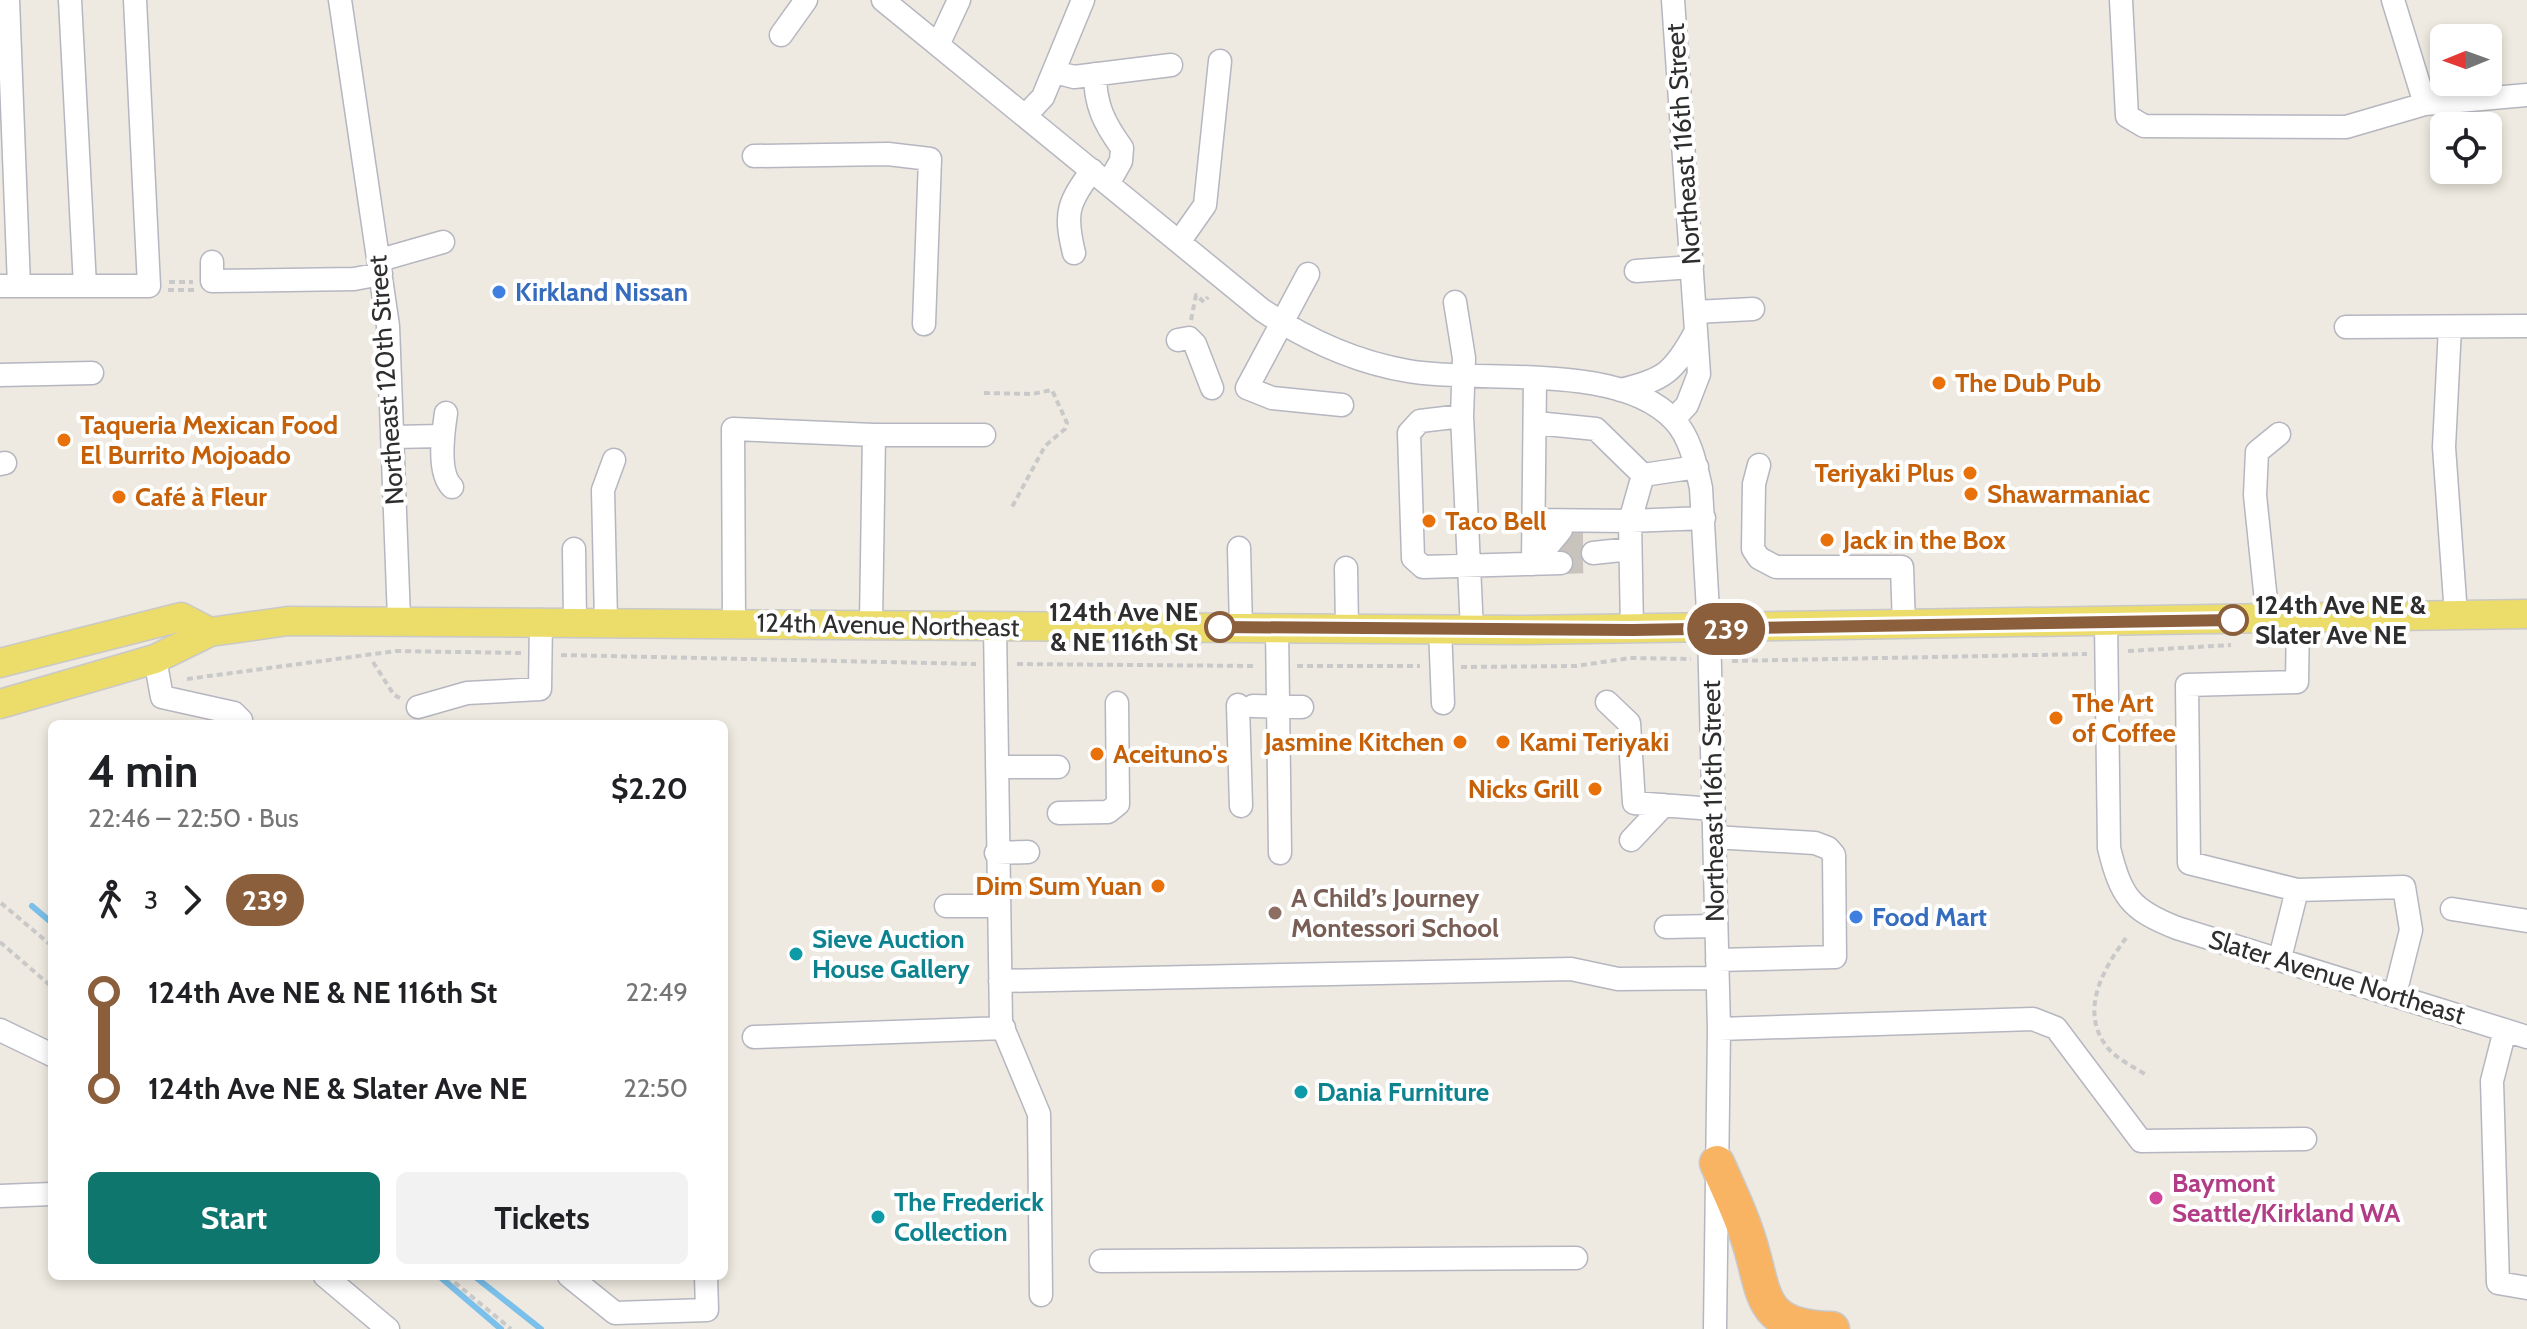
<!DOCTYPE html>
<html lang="en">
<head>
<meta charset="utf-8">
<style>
	:root { --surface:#fff; --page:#f2f2f2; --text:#202124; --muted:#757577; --accent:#0f766e }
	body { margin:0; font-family:Cabin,sans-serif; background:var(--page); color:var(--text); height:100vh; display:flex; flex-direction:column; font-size:30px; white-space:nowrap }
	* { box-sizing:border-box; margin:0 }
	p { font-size:26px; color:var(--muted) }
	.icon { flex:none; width:44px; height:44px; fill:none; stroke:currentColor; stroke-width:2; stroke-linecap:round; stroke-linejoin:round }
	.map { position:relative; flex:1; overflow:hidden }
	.panel { position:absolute; left:48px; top:720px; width:680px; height:560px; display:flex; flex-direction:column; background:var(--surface); border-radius:12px; box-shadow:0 4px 12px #0003 }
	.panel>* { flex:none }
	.badge { padding:0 16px; border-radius:26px; font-size:28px; line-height:52px }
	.needle { width:52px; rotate:269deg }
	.fabs { position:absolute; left:2430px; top:24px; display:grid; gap:16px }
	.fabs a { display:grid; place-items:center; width:72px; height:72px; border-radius:12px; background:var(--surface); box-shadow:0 4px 12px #0003; font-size:40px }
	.map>.badge { position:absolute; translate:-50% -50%; box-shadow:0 0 0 4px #fff }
	.legs { display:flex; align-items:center; gap:12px; height:88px; padding:0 40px; font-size:26px }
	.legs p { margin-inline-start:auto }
	.head { display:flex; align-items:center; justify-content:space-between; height:136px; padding:0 40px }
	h1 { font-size:44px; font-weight:700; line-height:60px }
	.action { display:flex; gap:16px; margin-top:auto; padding:16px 40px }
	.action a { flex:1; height:92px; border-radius:12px; background:var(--accent); color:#fff; font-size:32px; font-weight:700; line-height:92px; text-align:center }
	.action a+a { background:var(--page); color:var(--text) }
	ul { padding:0 40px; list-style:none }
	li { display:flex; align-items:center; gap:28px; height:96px; font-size:30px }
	li i { display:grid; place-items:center; width:12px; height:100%; margin:0 10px; background:currentColor }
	li i::after { content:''; width:20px; height:20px; margin:-10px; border:6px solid; border-radius:50%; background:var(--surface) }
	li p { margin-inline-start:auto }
	li:first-child i { background:linear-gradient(#0000 50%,currentColor 0) }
	li:last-child i { background:linear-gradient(currentColor 50%,#0000 0) }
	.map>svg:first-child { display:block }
</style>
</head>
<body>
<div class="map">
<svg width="2527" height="1329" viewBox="0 0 2527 1329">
	<rect width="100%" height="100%" fill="#eeeae1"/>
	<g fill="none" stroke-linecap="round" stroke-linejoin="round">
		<!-- stream -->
		<path stroke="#7ac0eb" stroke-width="6" d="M32,906L52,923
			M439,1276L501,1329
			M474,1276L541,1329"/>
		<!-- minor-tunnel -->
		<path stroke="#c8c4bd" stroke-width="22" stroke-dasharray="22 11" stroke-linecap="butt" d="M1561,541H1593
			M1561,563L1593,562"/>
		<defs>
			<path id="minor" d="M8,0L19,286
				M70,0L85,286
				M340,0L388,326L399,619
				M883,0L1262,310C1307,340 1354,362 1408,371C1481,384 1619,361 1674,420C1691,438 1696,466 1701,488L1709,629L1719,1029L1715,1329
				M1673,0L1699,374L1687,405L1674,419
				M2121,0L2127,116L2144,126L2346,127L2425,104L2527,95
				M2393,0L2425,104
				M781,35L806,0
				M938,45L959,0
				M1055,72L1074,77L1171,65
				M1095,74C1095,105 1104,123 1122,148L1121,161L1108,184
				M1025,116L1043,97L1083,0
				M754,156L888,154L930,159L924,324
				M1179,242L1205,205L1220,61
				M1074,253C1064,212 1068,204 1092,170
				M380,260L443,242
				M212,262V281L354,279L381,274
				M1636,271L1692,267
				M1308,274L1247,388L1272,398L1342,405
				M0,286H149L135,0
				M1455,302L1464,358L1462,416L1472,630
				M1695,312L1753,309
				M2346,327L2527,326
				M2450,327L2444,447L2456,615
				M1178,340L1189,338L1195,344L1212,388
				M0,375L92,373
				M1620,390C1664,380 1674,372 1695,333
				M446,413C443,433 437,472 452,487
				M1462,416L1420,421L1409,433L1413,558L1423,567L1561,563
				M1536,423L1596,429L1643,475
				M874,435H984
				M392,437L443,436
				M0,464L5,463
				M1759,465L1754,484L1753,549L1759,558L1776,567H1902L1904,626
				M1533,520L1630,521L1643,475L1697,467
				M1239,548L1241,628
				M574,549L575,621
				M1593,553L1630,549
				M1533,564L1535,378
				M1533,564L1561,530
				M1346,568L1347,628
				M2298,619L2297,682L2187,685L2189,863L2297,890L2404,887L2411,930L2395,994
				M2268,620L2255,495L2257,452L2279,434
				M606,621L603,490L614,460
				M734,623L733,429L874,435L871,623
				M2106,623L2109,848C2121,896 2130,910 2177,928L2527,1037
				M995,626L1001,1023L1039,1114L1041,1295
				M1277,627L1280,853
				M1440,629L1443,703
				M1632,630L1630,521L1704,518
				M155,659L162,697L234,713L241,720
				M1607,702L1629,723L1634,803L1713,809
				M1238,705L1241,806
				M1253,706L1302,707
				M418,707L467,693L540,689L541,620
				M997,767H1058
				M1059,813L1108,812L1118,804L1117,703
				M1714,837L1815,843L1828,848L1834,855L1835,957L1717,960
				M1631,840L1664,805
				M996,853L1028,852
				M946,906H998
				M2452,909L2527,921
				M1666,927L1716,926
				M2280,958L2297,890
				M1000,981L1571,969L1618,979L1717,978
				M1719,1029L2033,1019L2056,1028L2141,1141L2305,1139
				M0,1030L52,1055
				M2505,1030L2492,1081L2498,1283L2527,1288
				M754,1037L1004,1028
				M0,1196L52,1194
				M1101,1261L1576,1258
				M325,1276L388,1329
				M569,1276L615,1313L707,1310L706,1276"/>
			<path id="major" d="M0,663L181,617L210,632
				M0,704L155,659L210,632L288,621L1524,630L2527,614"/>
			<path id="highway" d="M1717,1163C1727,1186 1738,1208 1746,1232C1767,1290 1753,1327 1832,1329"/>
		</defs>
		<!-- minor casing -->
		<use href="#minor" stroke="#b5b6c0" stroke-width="25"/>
		<!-- major casing -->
		<use href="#major" stroke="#c9c9c9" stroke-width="31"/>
		<!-- highway casing -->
		<use href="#highway" stroke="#c9c9c9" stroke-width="37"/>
		<!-- path -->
		<path stroke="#c9c9c9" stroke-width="4" stroke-dasharray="6 4" stroke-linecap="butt" d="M169,282H193
			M168,290H195
			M1191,320L1196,295L1204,302L1208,297
			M984,393L1032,394L1052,390L1067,423L1065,429L1045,446L1012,507
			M2128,651L2231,645
			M561,655L976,664
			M1732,661L2087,654
			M373,662L394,695L400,698
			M1017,664L1256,666
			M1297,666H1420
			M1461,667L1576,666L1630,658L1691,659
			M187,679L396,651L521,653
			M1,903L52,946
			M2126,938C2103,969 2079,1011 2107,1047C2116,1059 2136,1068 2148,1076
			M0,942L52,987
			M447,1276L511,1329"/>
		<!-- minor -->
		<use href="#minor" stroke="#fff" stroke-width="22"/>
		<!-- major -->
		<use href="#major" stroke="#ecdc69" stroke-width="28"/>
		<!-- highway -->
		<use href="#highway" stroke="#f8b463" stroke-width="34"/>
	</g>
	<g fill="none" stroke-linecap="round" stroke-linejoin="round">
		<defs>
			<path id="line-1" d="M1220,627L1632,630L2233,620"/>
		</defs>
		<!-- line-1 casing -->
		<use href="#line-1" stroke="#fff" stroke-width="18"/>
		<!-- line-1 -->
		<use href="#line-1" stroke="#8b5e3c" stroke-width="12"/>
	</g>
	<!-- markers -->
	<g fill="#3f7fe0" stroke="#fff" stroke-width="3">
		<circle cx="499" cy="292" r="8"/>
		<circle cx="1856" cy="917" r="8"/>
	</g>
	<g fill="#e8710a" stroke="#fff" stroke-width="3">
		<circle cx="1939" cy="383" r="8"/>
		<circle cx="64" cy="440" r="8"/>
		<circle cx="1970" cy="473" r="8"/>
		<circle cx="1971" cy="494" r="8"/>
		<circle cx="119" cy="497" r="8"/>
		<circle cx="1429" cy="521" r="8"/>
		<circle cx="1827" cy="540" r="8"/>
		<circle cx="2056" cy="718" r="8"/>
		<circle cx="1460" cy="742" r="8"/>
		<circle cx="1503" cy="742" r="8"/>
		<circle cx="1097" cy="754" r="8"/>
		<circle cx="1595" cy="789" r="8"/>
		<circle cx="1158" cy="886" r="8"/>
	</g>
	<g fill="#fff" stroke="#8b5e3c" stroke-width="4">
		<circle cx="2233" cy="620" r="14"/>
		<circle cx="1220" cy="627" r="14"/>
	</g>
	<circle fill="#8d6e63" stroke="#fff" stroke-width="3" cx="1275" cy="913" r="8"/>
	<g fill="#0f9aa8" stroke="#fff" stroke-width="3">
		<circle cx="796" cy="954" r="8"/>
		<circle cx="1301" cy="1092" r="8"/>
		<circle cx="878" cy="1217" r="8"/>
	</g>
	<circle fill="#d1479c" stroke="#fff" stroke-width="3" cx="2156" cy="1198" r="8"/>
	<g text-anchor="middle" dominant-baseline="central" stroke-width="8" stroke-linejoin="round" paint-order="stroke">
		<!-- street labels -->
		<g font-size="26" fill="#2e2e2e" stroke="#fff">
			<text transform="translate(1683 144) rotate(-94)">Northeast 116th Street</text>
			<text transform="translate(386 380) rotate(-94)">Northeast 120th Street</text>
			<text transform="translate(888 625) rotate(1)">124th Avenue Northeast</text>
			<text transform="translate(1713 801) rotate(-91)">Northeast 116th Street</text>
			<text transform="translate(2337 977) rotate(17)">Slater Avenue Northeast</text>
		</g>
		<!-- shop labels -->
		<g font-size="26" font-weight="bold" fill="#366cbe" stroke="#fff" text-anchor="start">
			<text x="515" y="292">Kirkland Nissan</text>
			<text x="1872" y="917">Food Mart</text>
		</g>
		<!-- food labels -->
		<g font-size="26" font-weight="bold" fill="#c56008" stroke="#fff" text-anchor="start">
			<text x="1955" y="383">The Dub Pub</text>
			<text x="80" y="425">Taqueria Mexican Food<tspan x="80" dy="30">El Burrito Mojoado</tspan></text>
			<text x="1954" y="473" text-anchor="end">Teriyaki Plus</text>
			<text x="1987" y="494">Shawarmaniac</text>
			<text x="135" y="497">Café à Fleur</text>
			<text x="1445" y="521">Taco Bell</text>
			<text x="1843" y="540">Jack in the Box</text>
			<text x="2072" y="703">The Art<tspan x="2072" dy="30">of Coffee</tspan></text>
			<text x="1444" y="742" text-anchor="end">Jasmine Kitchen</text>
			<text x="1519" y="742">Kami Teriyaki</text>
			<text x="1113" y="754">Aceituno's</text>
			<text x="1579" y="789" text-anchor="end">Nicks Grill</text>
			<text x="1142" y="886" text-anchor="end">Dim Sum Yuan</text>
		</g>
		<!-- stop labels -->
		<g font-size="26" font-weight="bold" fill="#2e2e2e" stroke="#fff" text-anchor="start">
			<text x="2255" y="605">124th Ave NE &amp;<tspan x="2255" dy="30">Slater Ave NE</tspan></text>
			<text x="1198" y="612" text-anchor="end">124th Ave NE<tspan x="1198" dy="30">&amp; NE 116th St</tspan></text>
		</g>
		<!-- education labels -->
		<g font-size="26" font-weight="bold" fill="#785e54" stroke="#fff" text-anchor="start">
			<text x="1291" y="898">A Child’s Journey<tspan x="1291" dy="30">Montessori School</tspan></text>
		</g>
		<!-- culture labels -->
		<g font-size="26" font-weight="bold" fill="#0d838f" stroke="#fff" text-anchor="start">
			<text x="812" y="939">Sieve Auction<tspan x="812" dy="30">House Gallery</tspan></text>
			<text x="1317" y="1092">Dania Furniture</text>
			<text x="894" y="1202">The Frederick<tspan x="894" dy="30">Collection</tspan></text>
		</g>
		<!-- hotel labels -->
		<g font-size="26" font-weight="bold" fill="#b23c85" stroke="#fff" text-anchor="start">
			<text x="2172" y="1183">Baymont<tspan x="2172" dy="30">Seattle/Kirkland WA</tspan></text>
		</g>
	</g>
</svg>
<div class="fabs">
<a><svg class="needle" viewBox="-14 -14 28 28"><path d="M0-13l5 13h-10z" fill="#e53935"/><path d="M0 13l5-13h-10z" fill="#757577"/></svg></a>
<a><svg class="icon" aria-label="locate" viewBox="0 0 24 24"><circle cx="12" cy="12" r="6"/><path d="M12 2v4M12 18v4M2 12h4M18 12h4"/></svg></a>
</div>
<b class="badge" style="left:1726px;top:629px;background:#8b5e3c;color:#fff">239</b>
<section class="panel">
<div class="head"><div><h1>4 min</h1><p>22:46 – 22:50 · Bus</p></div><b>$2.20</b></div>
<div class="legs"><svg class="icon" aria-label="walk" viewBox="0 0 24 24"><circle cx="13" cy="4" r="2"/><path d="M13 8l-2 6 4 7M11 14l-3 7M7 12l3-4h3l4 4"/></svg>3<svg class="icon" aria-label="forward" viewBox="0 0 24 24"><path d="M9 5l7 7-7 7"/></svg><b class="badge" style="background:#8b5e3c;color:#fff">239</b></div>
<ul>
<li><i style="color:#8b5e3c"></i><b>124th Ave NE &amp; NE 116th St</b><p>22:49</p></li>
<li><i style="color:#8b5e3c"></i><b>124th Ave NE &amp; Slater Ave NE</b><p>22:50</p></li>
</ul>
<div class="action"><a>Start</a><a>Tickets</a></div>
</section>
</div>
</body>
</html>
